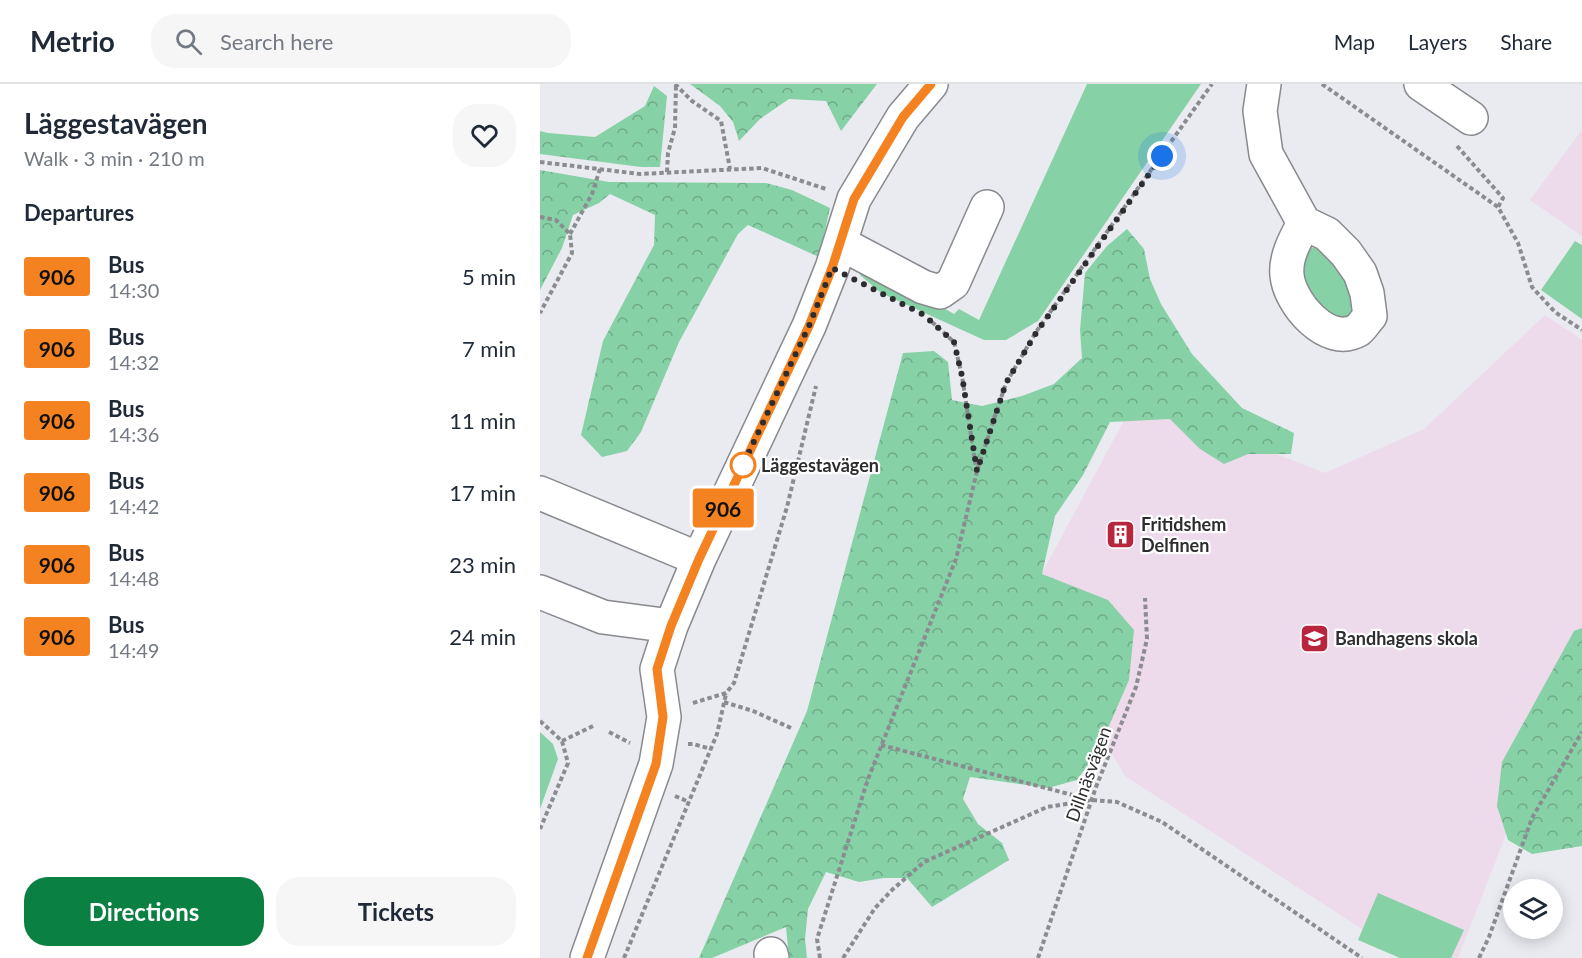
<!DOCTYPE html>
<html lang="en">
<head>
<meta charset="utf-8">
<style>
	:root { --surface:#fff; --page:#f6f6f7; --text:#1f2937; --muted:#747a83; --line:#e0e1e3; --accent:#0b8043 }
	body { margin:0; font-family:Lato,sans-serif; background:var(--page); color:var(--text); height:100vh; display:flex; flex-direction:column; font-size:22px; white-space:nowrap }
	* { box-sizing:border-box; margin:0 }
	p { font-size:20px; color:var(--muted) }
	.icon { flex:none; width:33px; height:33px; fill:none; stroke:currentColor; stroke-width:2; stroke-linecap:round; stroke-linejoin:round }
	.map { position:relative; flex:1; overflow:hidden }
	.sheet { display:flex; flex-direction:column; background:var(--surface); width:540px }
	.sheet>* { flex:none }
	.badge { padding:0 12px; border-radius:4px; font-size:21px; line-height:39px }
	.fabs { position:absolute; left:963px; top:795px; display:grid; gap:12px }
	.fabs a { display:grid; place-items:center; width:60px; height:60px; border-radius:50%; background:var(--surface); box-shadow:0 3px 15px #0003; font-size:30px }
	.you { position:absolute; width:30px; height:30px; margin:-15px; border:4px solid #fff; border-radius:50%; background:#1a73e8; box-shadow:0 0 0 9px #1a73e833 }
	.map>.badge { position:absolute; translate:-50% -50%; box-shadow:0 0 0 3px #fff }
	h2 { padding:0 24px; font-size:22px; line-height:54px }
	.round { display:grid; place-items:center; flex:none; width:63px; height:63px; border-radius:24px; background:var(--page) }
	.overview { display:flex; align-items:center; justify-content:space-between; height:102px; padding:0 24px }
	h1 { font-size:28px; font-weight:700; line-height:45px }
	.button { display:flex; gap:12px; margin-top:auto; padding:12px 24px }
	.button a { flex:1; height:69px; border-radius:24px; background:var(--accent); color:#fff; font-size:24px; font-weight:700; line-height:69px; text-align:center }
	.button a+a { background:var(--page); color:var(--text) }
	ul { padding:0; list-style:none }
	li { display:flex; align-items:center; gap:18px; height:72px; padding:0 24px }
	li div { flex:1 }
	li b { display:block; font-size:22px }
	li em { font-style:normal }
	li .badge { min-width:66px; font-weight:700; text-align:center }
	header { display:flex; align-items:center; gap:36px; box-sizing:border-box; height:84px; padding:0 30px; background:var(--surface); border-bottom:2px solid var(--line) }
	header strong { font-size:28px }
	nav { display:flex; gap:33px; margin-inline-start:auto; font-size:21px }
	.search { width:420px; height:54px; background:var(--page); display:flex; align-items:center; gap:15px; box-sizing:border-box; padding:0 21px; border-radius:24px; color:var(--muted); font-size:22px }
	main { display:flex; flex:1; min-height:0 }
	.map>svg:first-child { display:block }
</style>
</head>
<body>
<header>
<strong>Metrio</strong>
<div class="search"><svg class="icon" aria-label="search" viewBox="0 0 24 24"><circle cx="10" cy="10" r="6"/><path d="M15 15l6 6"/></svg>Search here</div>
<nav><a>Map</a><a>Layers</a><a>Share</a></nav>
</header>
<main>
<section class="sheet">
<div class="overview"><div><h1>Läggestavägen</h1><p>Walk · 3 min · 210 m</p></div><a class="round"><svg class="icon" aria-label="heart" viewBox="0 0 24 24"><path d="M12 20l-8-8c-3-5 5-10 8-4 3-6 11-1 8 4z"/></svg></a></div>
<h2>Departures</h2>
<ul>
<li><span class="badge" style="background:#f58220;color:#111">906</span><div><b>Bus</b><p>14:30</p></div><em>5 min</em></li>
<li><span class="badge" style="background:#f58220;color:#111">906</span><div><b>Bus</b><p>14:32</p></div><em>7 min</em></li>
<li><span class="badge" style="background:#f58220;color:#111">906</span><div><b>Bus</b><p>14:36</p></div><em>11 min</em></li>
<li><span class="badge" style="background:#f58220;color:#111">906</span><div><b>Bus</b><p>14:42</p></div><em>17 min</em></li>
<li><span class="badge" style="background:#f58220;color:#111">906</span><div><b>Bus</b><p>14:48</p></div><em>23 min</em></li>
<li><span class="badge" style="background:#f58220;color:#111">906</span><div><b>Bus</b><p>14:49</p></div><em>24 min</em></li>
</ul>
<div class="button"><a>Directions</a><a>Tickets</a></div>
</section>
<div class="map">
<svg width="1042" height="874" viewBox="0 0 1042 874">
	<defs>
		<pattern id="forest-crowns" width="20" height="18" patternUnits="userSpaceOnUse" patternTransform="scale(1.5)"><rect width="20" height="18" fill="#87d1a6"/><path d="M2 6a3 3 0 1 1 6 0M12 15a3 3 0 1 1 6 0" fill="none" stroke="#6faa88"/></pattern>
	</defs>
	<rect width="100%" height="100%" fill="#e9ebf0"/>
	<!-- education -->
	<path fill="#eddaea" d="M1042,46V152L990,116Z
		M1005,231L1042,256V588L1017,619L918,874H867L585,692L486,519L595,316L785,389L884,345Z"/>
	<!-- grass -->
	<path fill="#87d1a6" d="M547,0H661L498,237L466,256H444L341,209L320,191L326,184L381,211L414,230L419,225L439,236Z
		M1035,157L1042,161V235L1001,206Z
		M770,163L787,167L794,173L817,220L807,241L765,219L756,174Z
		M0,648L13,660L18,675L0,725Z
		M838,809L924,846L911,874H860L818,856Z"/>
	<!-- forest -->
	<path fill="url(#forest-crowns)" d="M150,0H337L301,47L286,17L249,15L220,35L199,57L193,38L180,22Z
		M114,2L127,12L120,83H101L0,70V47L8,49L55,53L105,22Z
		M0,86L69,98L226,99L252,106L290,124L279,173L208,141L198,150L139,258L101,348L87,367L62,373L41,351L63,257L114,161L115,131L70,110L59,119L33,131L22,164L0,206Z
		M587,145L604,165L610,195L621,220L652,270L702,324L754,349L751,370H708L684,380L660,365L630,335L570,338L543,391L515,432L502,490L568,516L594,546L589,596L558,667L537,696L508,704L430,693L423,715L438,740L462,759L469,776L392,823L367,794H344L319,798L286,788L268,825L265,855L267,874H249L246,843L172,874H159L267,627L363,269L394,267L408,278L412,316L442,322L482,312L514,300L542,274L540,246L545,189L567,162Z
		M1042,544V762L992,770L968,756L957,722L962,678L1034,547Z"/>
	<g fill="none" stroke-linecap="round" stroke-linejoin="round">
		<defs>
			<path id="minor" d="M724,0L720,27L726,70L764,139L787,150L806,169L820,189L827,209L830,232C826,236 822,243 818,246C787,264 749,218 747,191C745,173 756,154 764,139
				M881,0L931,34
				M300,159L383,203L400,208L413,199L447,123
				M0,409L159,475
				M0,508L63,533L131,542
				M231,870L232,874
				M47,874L116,680L124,633L117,585L131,542L159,475L269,242L292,184L314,115L363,33L391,0"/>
		</defs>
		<!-- minor casing -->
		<use href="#minor" stroke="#888a8e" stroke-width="36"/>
		<!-- path -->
		<path stroke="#8b8c90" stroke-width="4" stroke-dasharray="4.5 3" stroke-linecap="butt" d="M135,0L152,17L181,37L190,85
			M782,0L958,123L978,159L992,203L1015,228L1042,246
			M917,62L963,114L958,123
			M0,78L100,90L222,84L286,105
			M127,88L128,69L135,44L136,1
			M0,133L16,136L30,150L32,169L0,229
			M30,150L52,110L60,85
			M392,238L414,258L422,292L436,384
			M184,618L213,627L251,644
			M153,619L186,609L194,599L247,423L276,302
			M0,637L22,657L28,679L0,745
			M69,648L90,659
			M22,657L53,642
			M148,660H153L171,665
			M341,661L548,715
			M135,712L149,718
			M84,874L177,650L186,610
			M280,874L277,855L328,695L416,475L437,387L466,299L496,248L672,0
			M303,874L335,824L352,806L384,778L507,723L552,716L577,718L622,738L822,874
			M498,874L556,703L596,603L607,555L605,514
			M939,874L949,853L992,734L1042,648"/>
		<!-- minor -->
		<use href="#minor" stroke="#fff" stroke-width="33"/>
	</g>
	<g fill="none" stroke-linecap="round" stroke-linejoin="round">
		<defs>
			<path id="line" d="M47,874L116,680L123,633L117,585L131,542L159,475L269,242L292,184L314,115L363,33L391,0"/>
		</defs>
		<!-- line casing -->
		<use href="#line" stroke="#fff" stroke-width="14"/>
		<!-- line -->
		<use href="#line" stroke="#f58220" stroke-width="9"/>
		<!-- walk -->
		<path stroke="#2d2d2f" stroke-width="6" stroke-dasharray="0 10.8" d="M203,381L199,389L269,242L292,184L384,231L414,258L422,292L437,387L466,299L496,249L622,72"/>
	</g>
	<!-- icons -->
	<defs>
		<symbol id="building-square" viewBox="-11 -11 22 22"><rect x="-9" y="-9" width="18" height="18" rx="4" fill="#b8263d" stroke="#fff"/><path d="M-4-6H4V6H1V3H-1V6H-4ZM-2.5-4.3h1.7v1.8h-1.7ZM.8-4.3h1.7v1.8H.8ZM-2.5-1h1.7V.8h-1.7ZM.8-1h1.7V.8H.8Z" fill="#fff"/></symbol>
		<symbol id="school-square" viewBox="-11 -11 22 22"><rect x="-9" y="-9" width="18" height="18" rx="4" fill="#b8263d" stroke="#fff"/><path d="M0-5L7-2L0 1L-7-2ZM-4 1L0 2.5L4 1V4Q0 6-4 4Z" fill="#fff"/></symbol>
	</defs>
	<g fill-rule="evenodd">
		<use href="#building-square" x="564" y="434" width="33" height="33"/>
		<use href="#school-square" x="758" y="538" width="33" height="33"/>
	</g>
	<!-- markers -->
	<circle fill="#fff" stroke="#f58220" stroke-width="3" cx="203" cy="381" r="12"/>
	<g text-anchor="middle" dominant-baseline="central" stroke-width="4.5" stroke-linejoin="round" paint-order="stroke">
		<!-- stop labels -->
		<g font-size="18" font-weight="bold" fill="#2d2d2f" stroke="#fff" text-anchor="start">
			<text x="221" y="381">Läggestavägen</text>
		</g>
		<!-- poi labels -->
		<g font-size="18" font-weight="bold" fill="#2d2d2f" stroke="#fff" text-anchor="start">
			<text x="601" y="440">Fritidshem<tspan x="601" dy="21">Delfinen</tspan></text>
			<text x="795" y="554">Bandhagens skola</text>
		</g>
		<!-- street labels -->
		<g font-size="18" fill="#2d2d2f" stroke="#fff">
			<text transform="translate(548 690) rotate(-70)">Dillnäsvägen</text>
		</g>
	</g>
</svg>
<div class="fabs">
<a><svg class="icon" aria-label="layers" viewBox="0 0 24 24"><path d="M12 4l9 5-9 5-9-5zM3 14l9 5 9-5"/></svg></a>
</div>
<div class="you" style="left:622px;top:72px"></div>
<b class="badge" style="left:183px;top:424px;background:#f58220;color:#111">906</b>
</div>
</main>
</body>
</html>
